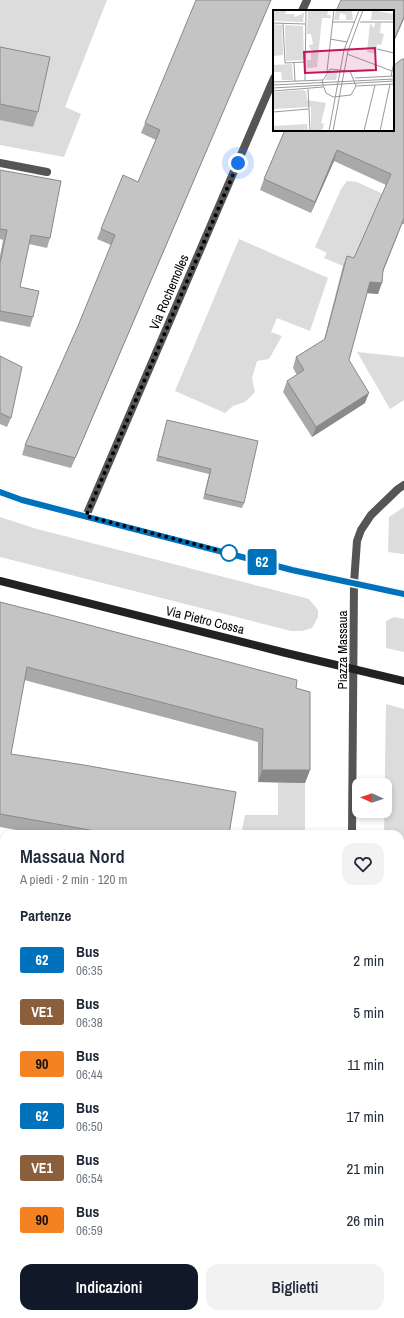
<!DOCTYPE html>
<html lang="it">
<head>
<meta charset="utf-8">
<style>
	:root { --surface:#fff; --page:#f2f2f3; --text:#1f2937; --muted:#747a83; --accent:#111827 }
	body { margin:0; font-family:"Archivo Narrow",sans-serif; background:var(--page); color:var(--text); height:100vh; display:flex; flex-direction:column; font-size:15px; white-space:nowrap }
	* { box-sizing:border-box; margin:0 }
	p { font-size:13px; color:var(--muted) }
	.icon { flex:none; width:22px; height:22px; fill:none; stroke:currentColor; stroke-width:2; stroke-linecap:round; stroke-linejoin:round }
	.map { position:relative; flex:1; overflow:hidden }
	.panel { position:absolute; left:0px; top:830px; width:404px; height:488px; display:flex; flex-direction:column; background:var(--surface); border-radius:12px 12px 0 0; box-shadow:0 2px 6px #0003 }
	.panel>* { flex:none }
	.badge { padding:0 8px; border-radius:3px; font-size:14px; line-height:26px }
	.needle { width:26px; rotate:273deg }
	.tools { position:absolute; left:352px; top:778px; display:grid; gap:8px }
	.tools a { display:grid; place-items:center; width:40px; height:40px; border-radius:8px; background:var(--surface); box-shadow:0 2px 6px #0003; font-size:20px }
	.you { position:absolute; width:20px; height:20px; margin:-10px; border:3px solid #fff; border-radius:50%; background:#1a73e8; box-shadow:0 0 0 6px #1a73e833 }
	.map>.badge { position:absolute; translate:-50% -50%; box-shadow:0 0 0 2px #fff }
	h2 { padding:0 20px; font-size:15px; line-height:36px }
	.round { display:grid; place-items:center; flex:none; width:42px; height:42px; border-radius:12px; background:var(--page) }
	.headline { display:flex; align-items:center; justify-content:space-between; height:68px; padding:0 20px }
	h1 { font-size:19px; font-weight:600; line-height:30px }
	.cta { display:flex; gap:8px; margin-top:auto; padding:8px 20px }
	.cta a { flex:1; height:46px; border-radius:12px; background:var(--accent); color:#fff; font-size:16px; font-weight:600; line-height:46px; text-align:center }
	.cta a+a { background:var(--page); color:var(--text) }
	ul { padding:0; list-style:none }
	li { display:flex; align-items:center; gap:12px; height:52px; padding:0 20px }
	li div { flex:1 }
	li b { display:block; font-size:15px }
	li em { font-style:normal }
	li .badge { min-width:44px; font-weight:700; text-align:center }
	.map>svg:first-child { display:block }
</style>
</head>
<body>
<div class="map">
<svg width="404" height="1318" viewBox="0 0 404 1318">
	<rect width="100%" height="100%" fill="#fff"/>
	<!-- green -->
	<path fill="#dcdcdc" d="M0,0H107L65,107L81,114L64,157L0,145Z
		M347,181L357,182L383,194L350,269L324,258L327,253L315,247L341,189Z
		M239,239L328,278L310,331L277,318L271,332L282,336L269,359L257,361L252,378L255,392L245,402L233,406L225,413L175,391Z
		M357,352L404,357V400L390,409Z
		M404,507V554L388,552L389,517Z
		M0,517L37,529L309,599L318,610V617L312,628L302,631H291L8,559L0,557Z
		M394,617L404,619V652L386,648V621Z
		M386,704L404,709V891L400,889V834H384Z
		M278,783H305V834H241L245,815H278Z
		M0,1040L4,1041V1131L0,1130Z"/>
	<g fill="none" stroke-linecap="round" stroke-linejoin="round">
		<!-- service -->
		<path stroke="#555" stroke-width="8" d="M0,163L47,172"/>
		<!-- minor -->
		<path stroke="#555" stroke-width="8" d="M302,11L307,0
			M86,516L274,78
			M352,834L354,583L357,541L361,530L371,515L398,489L404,485
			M0,863H4
			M400,919L404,921
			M0,1296L4,1297
			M189,1314V1318
			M358,1314L404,1316"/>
		<!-- secondary -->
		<path stroke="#222" stroke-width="8" d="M0,492L22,500L292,570L404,594
			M0,581L286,653L404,681"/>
	</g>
	<!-- wall -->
	<path fill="#a9a9a9" d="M271,0L71,468L22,455L25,445L78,326L111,245L97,239L101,229L138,182L156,140L141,133L145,123Z
		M0,47L38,112L33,127L0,120Z
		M404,59V224H402L383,272L378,294L367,293L349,360L365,403L312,437L283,392L287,381L297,375L293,368L296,357L324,340L343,266L347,256L354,258L386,185L334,161L311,213L260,190L264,179L285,130H393Z
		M0,170L50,238L47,248L29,244L20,287L33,317L30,327L0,321V256L3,240L0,239Z
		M0,356L11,418L7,427L0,424Z
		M167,420L244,503L242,508L203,499L209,474L156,461L166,425Z
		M0,602L296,688L310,770L305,783L258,782V742L24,680L11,754L229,834H38L0,827Z
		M0,888L4,889V951H0Z
		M400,956H404V1030L400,1027Z"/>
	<!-- shaded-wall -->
	<path fill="#898989" d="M271,0L71,468L75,458Z
		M404,17V19L393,44V42Z
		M337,150L334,161L311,213L315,202Z
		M404,219L402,224L379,281L383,270Z
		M370,282L382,283L378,294L366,293Z
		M369,393L365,403L312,437L316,427Z
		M262,770H310L305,783L258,782Z
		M0,1241H4V1254H0Z
		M400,1257H404V1269H400Z"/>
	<!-- building -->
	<path fill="#c4c4c4" stroke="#898989" d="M196,0H271L75,458L25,445L78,326L115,235L101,229L123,175L138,182L160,130L145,123Z
		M341,0H404V17L393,42V11H336Z
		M0,47L50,57L38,112L0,104Z
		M402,59H404V218L383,270L382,283L370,282L349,360L369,393L316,427L287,381L304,370L296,357L325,339L347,256L354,258L391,174L337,150L315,202L264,179L285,130H393V66Z
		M0,170L61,181L50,238L31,235L20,287L39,291L33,317L0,311V263L7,230L0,229Z
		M0,356L22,367L11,418L0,413Z
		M167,420L258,441L244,503L205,494L211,469L158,456Z
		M0,602L55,616L297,680L296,688L310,692V770H262L263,729L27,667L11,754L84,765L236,792L229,834H112L0,814Z
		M0,888L4,889V941H0Z
		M400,956H404V1015L400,1014Z
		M0,1180H4V1241H0Z
		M400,1219H404V1257H400Z"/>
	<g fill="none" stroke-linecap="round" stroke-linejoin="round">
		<defs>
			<path id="line" d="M0,492L22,500L292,570L404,594"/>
		</defs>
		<!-- line casing -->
		<use href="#line" stroke="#fff" stroke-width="9"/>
		<!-- line -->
		<use href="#line" stroke="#0072bc" stroke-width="6"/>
		<!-- walk -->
		<path stroke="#000" stroke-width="4" stroke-dasharray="0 7.2" d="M229,553L86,516L238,163"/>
	</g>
	<!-- markers -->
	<circle fill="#fff" stroke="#0072bc" stroke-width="2" cx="229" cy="553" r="8"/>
	<g text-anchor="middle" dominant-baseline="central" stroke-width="3.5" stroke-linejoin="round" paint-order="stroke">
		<!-- street labels -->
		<g font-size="13" fill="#000" stroke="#fff">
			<text transform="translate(169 292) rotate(-67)">Via Rochemolles</text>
			<text transform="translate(205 620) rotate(14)">Via Pietro Cossa</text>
			<text transform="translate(342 650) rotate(-90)">Piazza Massaua</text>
		</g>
	</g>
	<!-- overview -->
	<g transform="translate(273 10)">
		<rect width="121" height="121" fill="#fff"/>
		<path d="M0,0H14L12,4H21L22,7L31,3L30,12L0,11ZM35,0L55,1L54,5H58V8H49L44,57L37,58H34V50H38V43L41,41L37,39L36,35L40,34L38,24H34ZM63,0H79L80,10H73V5L67,3L66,10H61ZM99,0L121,4V10H98ZM97,13L101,18L102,13H108L107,23L111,24L108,35L104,34L103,44L94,42ZM0,14L9,15L10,45L0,46ZM12,15L30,16L31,50L13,51ZM19,54L20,70H9L8,62H0V55ZM65,61L63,70H52L56,62ZM29,80L33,81L34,90L53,93L48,113L51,114L49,121H38V97L0,99L1,82ZM34,114L35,121H0V116Z" fill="#dcdcdc"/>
		<path fill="none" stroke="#999" stroke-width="1" d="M59,12H82M87,12H121M0,13L32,14M10,13L12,53L32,52M57,29L74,32M104,39L121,43M74,44L119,61M21,52L22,71M57,59L77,61L83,76L78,85L60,87L53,83L49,72ZM54,61L61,0M118,66L121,53M82,68L121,66M32,70L33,0M0,72L50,70M0,75L121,69M83,76L121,74M0,78L121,71M35,79L37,121M0,81L50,77M0,102L36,99M56,121L71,40L86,0M60,121L75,41L90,0M91,121L102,75M107,121L117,74"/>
		<path fill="#c2185b" fill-opacity="0.15" stroke="#c2185b" stroke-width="2" d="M102,38L103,60L32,63L31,42Z"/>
		<rect width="121" height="121" fill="none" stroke="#000" stroke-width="2"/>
	</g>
</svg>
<div class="tools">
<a><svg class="needle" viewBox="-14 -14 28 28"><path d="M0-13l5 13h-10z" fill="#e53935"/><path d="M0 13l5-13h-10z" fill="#747a83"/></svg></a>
</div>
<div class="you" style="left:238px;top:163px"></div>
<b class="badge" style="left:262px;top:562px;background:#0072bc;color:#fff">62</b>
<section class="panel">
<div class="headline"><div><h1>Massaua Nord</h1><p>A piedi · 2 min · 120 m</p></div><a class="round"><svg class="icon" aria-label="heart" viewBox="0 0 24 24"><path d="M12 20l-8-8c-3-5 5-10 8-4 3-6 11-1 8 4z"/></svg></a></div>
<h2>Partenze</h2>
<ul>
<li><span class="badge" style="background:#0072bc;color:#fff">62</span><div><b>Bus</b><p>06:35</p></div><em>2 min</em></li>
<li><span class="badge" style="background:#8b5e3c;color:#fff">VE1</span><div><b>Bus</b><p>06:38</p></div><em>5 min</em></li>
<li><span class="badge" style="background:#f58220;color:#111">90</span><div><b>Bus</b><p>06:44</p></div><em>11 min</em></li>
<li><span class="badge" style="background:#0072bc;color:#fff">62</span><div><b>Bus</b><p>06:50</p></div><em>17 min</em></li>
<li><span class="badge" style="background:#8b5e3c;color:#fff">VE1</span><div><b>Bus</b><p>06:54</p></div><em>21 min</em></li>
<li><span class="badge" style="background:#f58220;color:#111">90</span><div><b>Bus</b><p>06:59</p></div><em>26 min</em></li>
</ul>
<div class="cta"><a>Indicazioni</a><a>Biglietti</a></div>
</section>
</div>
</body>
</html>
